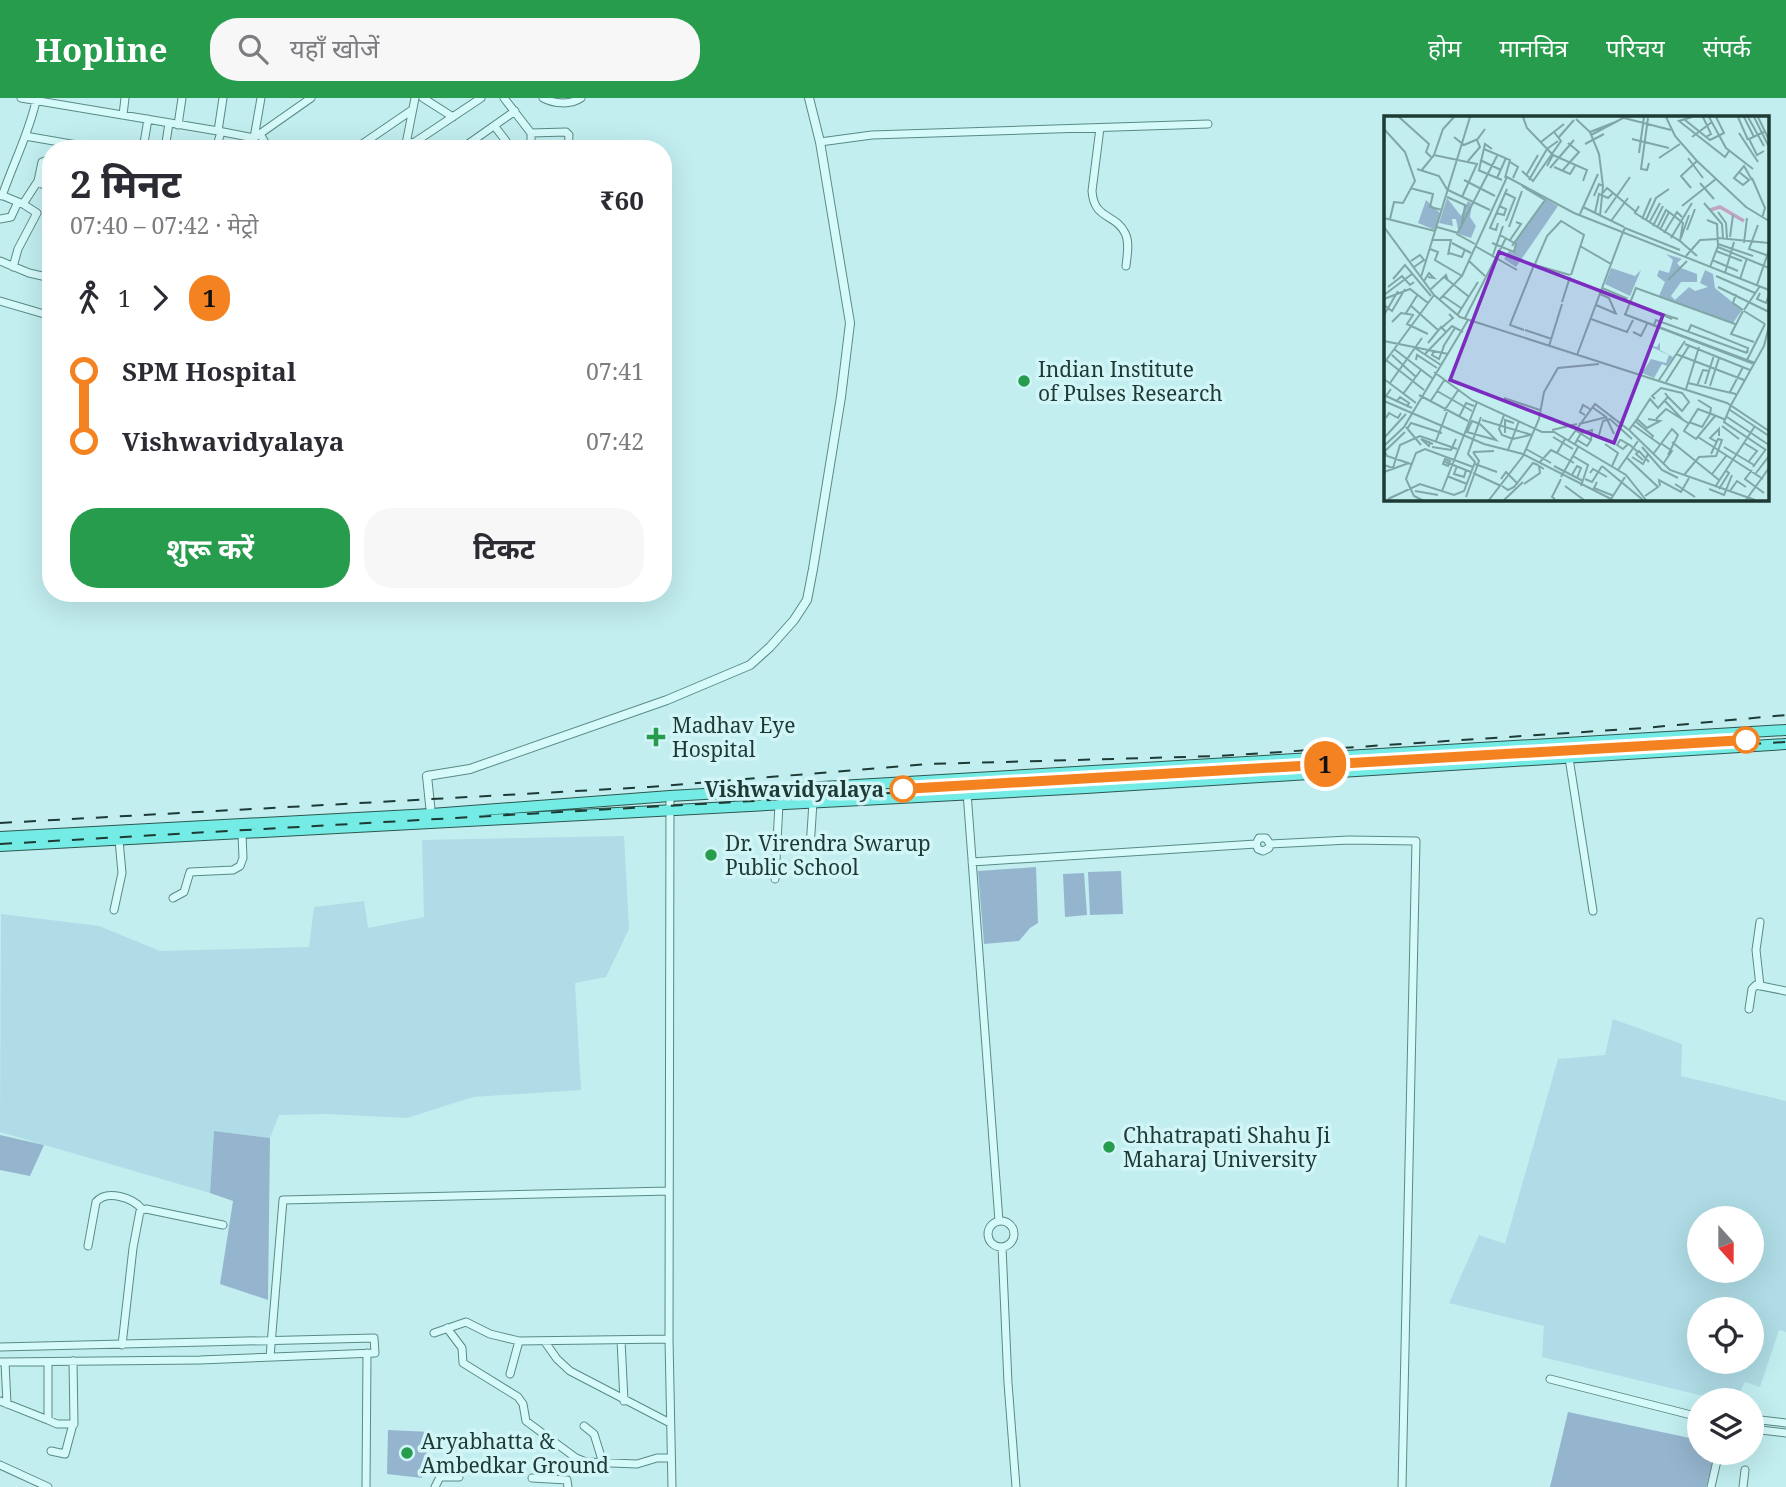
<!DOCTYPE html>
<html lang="hi">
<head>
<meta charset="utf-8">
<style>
	:root { --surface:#fff; --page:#f7f7f7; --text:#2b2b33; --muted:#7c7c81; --accent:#269c4c }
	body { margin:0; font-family:"Noto Serif","Noto Sans Devanagari",serif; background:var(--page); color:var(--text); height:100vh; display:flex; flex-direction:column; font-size:26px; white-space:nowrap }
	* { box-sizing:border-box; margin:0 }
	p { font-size:23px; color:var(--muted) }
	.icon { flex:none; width:38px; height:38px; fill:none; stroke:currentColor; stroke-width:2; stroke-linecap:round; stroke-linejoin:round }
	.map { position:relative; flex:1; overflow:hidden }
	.side { position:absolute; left:42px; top:42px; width:630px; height:462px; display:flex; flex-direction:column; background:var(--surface); border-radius:28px; box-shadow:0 7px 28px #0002 }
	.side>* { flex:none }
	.badge { padding:0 14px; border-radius:23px; font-size:24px; line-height:46px }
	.needle { width:46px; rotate:159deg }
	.controls { position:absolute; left:1687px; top:1108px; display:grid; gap:14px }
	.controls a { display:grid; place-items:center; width:77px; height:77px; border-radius:50%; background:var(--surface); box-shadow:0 7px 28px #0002; font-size:35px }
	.map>.badge { position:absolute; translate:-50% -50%; box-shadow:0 0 0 4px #fff }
	.legs { display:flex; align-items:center; gap:10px; height:77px; padding:0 28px; font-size:23px }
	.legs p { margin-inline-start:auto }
	.head { display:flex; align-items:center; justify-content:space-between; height:119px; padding:0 28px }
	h1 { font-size:38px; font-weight:700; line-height:52px }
	.button { display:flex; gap:14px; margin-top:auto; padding:14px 28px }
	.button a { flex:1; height:80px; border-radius:28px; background:var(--accent); color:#fff; font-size:28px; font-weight:700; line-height:80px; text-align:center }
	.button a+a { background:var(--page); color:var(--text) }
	ul { padding:0 28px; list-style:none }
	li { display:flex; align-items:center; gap:24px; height:70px; font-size:26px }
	li i { display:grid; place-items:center; width:10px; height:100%; margin:0 9px; background:currentColor }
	li i::after { content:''; width:18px; height:18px; margin:-9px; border:5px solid; border-radius:50%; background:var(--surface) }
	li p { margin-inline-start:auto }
	li:first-child i { background:linear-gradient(#0000 50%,currentColor 0) }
	li:last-child i { background:linear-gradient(currentColor 50%,#0000 0) }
	header { display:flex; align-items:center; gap:42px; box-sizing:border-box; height:98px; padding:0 35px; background:var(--accent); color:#fff }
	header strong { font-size:33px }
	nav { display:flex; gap:38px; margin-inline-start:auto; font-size:24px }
	.search { width:490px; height:63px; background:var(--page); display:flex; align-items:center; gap:18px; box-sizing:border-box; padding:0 24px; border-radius:28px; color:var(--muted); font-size:26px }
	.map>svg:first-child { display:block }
</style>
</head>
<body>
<header>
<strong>Hopline</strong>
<div class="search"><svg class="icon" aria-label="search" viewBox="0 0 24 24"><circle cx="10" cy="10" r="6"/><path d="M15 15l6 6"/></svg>यहाँ खोजें</div>
<nav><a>होम</a><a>मानचित्र</a><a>परिचय</a><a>संपर्क</a></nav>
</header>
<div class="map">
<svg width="1786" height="1389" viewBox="0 0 1786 1389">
	<rect width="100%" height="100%" fill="#c2eef0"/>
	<!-- farmland -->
	<path fill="#afdce6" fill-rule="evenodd" d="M624,738L629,831L606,879L575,885L581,992L473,999L407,1020L327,1016L279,1017L270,1040L214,1033L210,1095L0,1034L1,816L99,828L160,853L309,849L314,809L364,803L368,830L424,819L422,742Z
		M1613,921L1682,946L1681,978L1786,1003V1234L1779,1232L1760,1289L1745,1284L1736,1302H1720L1542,1259L1544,1228L1449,1205L1479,1137L1505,1146L1558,961L1605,957ZM1699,1120H1752V1172H1699ZM1699,1211H1752V1264H1699Z"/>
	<!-- green -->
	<path fill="#95b5ce" d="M1036,769L1038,825L1030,830L1019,843L984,846L978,773Z
		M1121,773L1123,816L1090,817L1088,774Z
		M1084,775L1087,817L1065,819L1063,776Z
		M214,1033L270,1040L268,1202L220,1186L233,1103L210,1095Z
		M0,1037L44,1047L30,1078L0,1072Z
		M1568,1314L1699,1342V1354L1715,1355L1706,1389H1550Z
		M388,1332L431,1334L422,1380L387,1376Z"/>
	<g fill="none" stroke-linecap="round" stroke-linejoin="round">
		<defs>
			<path id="minor" d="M21,0L218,33
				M223,0L218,33L254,40L311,0
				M423,0L453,19
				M504,0L531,35V51
				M543,0C554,6 571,7 581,0
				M123,17L125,0
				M178,27L182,0
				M496,30L506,43L508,51
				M1100,30L1092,93C1094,122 1115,115 1125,135C1130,144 1127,158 1126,168
				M531,35L566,34L569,37L568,51
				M260,36L269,51
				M25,38L100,51
				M254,40L261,0
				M820,44L872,37L1208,26
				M406,46L415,44L481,0
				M143,51L148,21
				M165,51L169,25
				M216,51L221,34
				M355,51L412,12
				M405,51L415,0
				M461,51L515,13
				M38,83L51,92
				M1,97L23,106L37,115L18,151L13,169
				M2,98C13,66 29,35 36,3
				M23,106L38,83L42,64L51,61
				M0,121L11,119L18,104
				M0,163L29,175L51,180
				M0,203L51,218
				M1569,660L1593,813
				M966,681L999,1123
				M670,698L669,1241L672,1389
				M1270,746L1266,740H1259L1256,746L1258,751L1263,753L1269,750L1270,746L1349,742L1416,743L1402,1389
				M810,750L813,704
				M972,764L1256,746
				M775,781L779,706
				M173,800L184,794L190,774L233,772L240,768L243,760L242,736
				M114,812L122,775L119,742
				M1760,824L1756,852L1760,888
				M1749,911L1752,891L1756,887L1786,893
				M988 1136a13 13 0 1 1 26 0a13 13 0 1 1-26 0Z
				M88,1148L96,1104C107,1091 133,1100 142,1111
				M1002,1149L1008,1285L1016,1389
				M447,1230L462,1250L463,1265L518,1299L523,1306L526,1323L576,1360L586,1364L637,1366L657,1360H671
				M434,1235L466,1224L490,1236L519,1243L669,1241
				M621,1242L624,1303
				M545,1244L557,1261L570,1273L670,1325
				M122,1247L133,1150L140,1113L146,1111L223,1127
				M0,1249L374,1240L375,1255L200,1262L0,1264
				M270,1259L283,1102L669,1093
				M5,1264L7,1306
				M510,1276L519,1243
				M1550,1281L1699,1319
				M0,1303L48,1322V1264
				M1752,1321L1786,1325
				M48,1322L57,1326H74L73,1263
				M584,1328L594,1336L603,1365
				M1752,1331L1786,1335
				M51,1353L65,1356L73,1326
				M0,1367L48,1389
				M532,1380L567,1382L568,1389
				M366,1389L367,1255
				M435,1389L440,1379H459
				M1711,1389L1719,1354
				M1743,1389L1745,1372"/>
			<path id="tertiary" d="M431,716L427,678L470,671L667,602L750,567L770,549L794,522L807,502L813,471L841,299L850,225L820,44L809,0"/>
			<path id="trunk" d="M0,739L431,716L670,698L1786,632
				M0,748L1086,690L1786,646"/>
		</defs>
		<!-- minor casing -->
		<use href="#minor" stroke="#588b84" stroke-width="9"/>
		<!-- tertiary casing -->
		<use href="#tertiary" stroke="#588b84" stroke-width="10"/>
		<!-- trunk casing -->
		<use href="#trunk" stroke="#2d584f" stroke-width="12"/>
		<!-- minor -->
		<use href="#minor" stroke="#d6f9fa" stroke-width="7"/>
		<!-- tertiary -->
		<use href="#tertiary" stroke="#d6f9fa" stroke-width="8"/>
		<!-- trunk -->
		<use href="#trunk" stroke="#74ebe4" stroke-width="10"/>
		<!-- rail -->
		<path stroke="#1d3a34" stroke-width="2" stroke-dasharray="12 12" stroke-linecap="butt" d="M0,725L649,689L929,666L1220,658L1644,630L1786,617
			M0,746L1786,644"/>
	</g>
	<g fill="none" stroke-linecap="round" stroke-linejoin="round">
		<defs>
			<path id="line-1" d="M903,691L1746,642"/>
		</defs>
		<!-- line-1 casing -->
		<use href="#line-1" stroke="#fff" stroke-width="16"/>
		<!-- line-1 -->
		<use href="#line-1" stroke="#f58220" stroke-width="10"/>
	</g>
	<!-- markers -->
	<g fill="#269c4c" stroke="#d2f5f7" stroke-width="2.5">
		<circle cx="1024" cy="283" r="7"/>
		<path d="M652.5 628.5h7v7h7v7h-7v7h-7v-7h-7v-7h7z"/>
		<circle cx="711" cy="757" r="7"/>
		<circle cx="1109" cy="1049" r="7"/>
		<circle cx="407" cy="1355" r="7"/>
	</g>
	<g fill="#fff" stroke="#f58220" stroke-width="3.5">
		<circle cx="1746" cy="642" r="12"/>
		<circle cx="903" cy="691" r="12"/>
	</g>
	<g text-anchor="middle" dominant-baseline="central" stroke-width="7" stroke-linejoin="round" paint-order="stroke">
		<!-- poi labels -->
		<g font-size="21" fill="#1d3a34" stroke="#d2f5f7" text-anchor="start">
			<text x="1038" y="271">Indian Institute<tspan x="1038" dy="24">of Pulses Research</tspan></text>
			<text x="672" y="627">Madhav Eye<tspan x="672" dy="24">Hospital</tspan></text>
			<text x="725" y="745">Dr. Virendra Swarup<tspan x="725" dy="24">Public School</tspan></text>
			<text x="1123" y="1037">Chhatrapati Shahu Ji<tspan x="1123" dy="24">Maharaj University</tspan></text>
			<text x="421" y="1343">Aryabhatta &amp;<tspan x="421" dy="24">Ambedkar Ground</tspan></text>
		</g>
		<!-- stop labels -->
		<g font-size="21" font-weight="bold" fill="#1d3a34" stroke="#d2f5f7" text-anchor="end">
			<text x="884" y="691">Vishwavidyalaya</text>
		</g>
	</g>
	<!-- overview -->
	<g transform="translate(1384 18)">
		<rect width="385" height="385" fill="#c2eef0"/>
		<path d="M63,82L77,100L84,85L88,88L86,101L92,110L87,122L75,118L72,103H68L69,110L55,107ZM162,83L174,90L132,151L120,143L125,135L130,137L131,127ZM42,84L56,97L51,114L34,107ZM282,138L298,143L293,147L297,152L313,158V166H297L287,180L291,184L305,171L311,175L324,171L316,167L321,154L329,158L331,172L358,194L349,207L275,180L281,166L273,160L275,154L285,157L289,144ZM227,152L251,160L257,154L246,180L221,168ZM276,226V234L289,241L283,250L278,248L270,262L258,257L267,243L282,247L285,239L263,229L273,231Z" fill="#95b5ce"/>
		<path fill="none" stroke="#c2a4c1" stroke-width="3.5" d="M326,94L336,91L360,105"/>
		<path fill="none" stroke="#80a6a5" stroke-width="2" d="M15,1L45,28L42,36L47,41M139,1L143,12L169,39L163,50M282,1L291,20L313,45L362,91L385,105M308,1L295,5L341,41L345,35M319,1L327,18L322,21M325,1L342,32L369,53M354,1L364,24M360,1L370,21M364,1L380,30M370,1L385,31M374,1L385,24M240,2L287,14M264,2L257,53L263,54L265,47M192,3L206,16L215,38L219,70M301,4L326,24L340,17L332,1M0,13L21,36L31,65L19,87L10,86L6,103M206,16L234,5M380,16L365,23L373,39L380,35M355,17L374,46M207,19L241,1M70,21L80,29L94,23M175,21L190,4M308,21L328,6M248,23L285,32M157,26L180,8M201,28L220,18M100,33L126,44L121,62M255,37L260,1M50,39L59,13L70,1M169,39L203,54L199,65M275,42L296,28M304,42L319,62M96,44L117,54M84,45L96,31L93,24L101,13M126,46L134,51L129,62M170,51L186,58L191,50M166,52L190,24M33,53L55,60L64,75M94,54L118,64M95,54L101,28L108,33M37,55L50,39L93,48L78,81M138,55L149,65L177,25L170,16M178,55L195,36L184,27M355,56L365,64L359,69L350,62L360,50L368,64M143,58L154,39M113,62L122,42M368,62L381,92L378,102M80,64L111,80M145,64L163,33L174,25M316,67L330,83M26,72L49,78L46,91L58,94M307,72L297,60L313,45M64,74L106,94M121,77L131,82L122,105M219,77L223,72L252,96M210,80L215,68L219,70L216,100M63,81L83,90M320,87L338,108L339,122M255,90L251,97L296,125L299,107L285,96M298,90L332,63M199,91L240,111M334,96L342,107L343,122M112,97L120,99L122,93L115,90M211,97L215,78L224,82L229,77M221,97L246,61M196,98L214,58M0,102L51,115M258,103L267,82M262,104L272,82L285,73M323,104L333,108L334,130L326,151M227,105L244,82M114,107L112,114L106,112L123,73M265,107L276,87M374,109L365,133L385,140M269,110L279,90M0,111L50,179L76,201L343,287L385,315M53,111L74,117M125,111L138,75M77,112L81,90M273,112L282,94L285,96L276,114M303,114L311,93M239,116L241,112L296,134M280,117L293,96L298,101M346,121L349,99M287,122L308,87M297,122L305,99M334,122L385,127M49,124H67L64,139M126,124L137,108L132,106M296,125L313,140M68,127L87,137M108,127L130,136L132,128L116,119M360,127L363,102M91,128L73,118L114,38M334,128L369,140M91,130L133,154M128,130L161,84L138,70M196,130L227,148M334,131L385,152M46,133L54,136L51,144L78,160M332,135L358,145M65,137L78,141L81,133M109,139L119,110M302,140L316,124L334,123M328,144L354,155M27,145L36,139L40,144L30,151M85,145L101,160M151,148L163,120L177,105L200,119L187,159M151,149L186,159M341,157L350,126M332,160L371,177M37,161L86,1M60,161L84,180M9,163L21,149L47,180M356,163L363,142M284,164L303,145M40,165L45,157L50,162L44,161M373,169L385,134M4,171L18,160L26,169L30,166M334,171L385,196M218,172L242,182L237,184M47,173L62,159L64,165M376,177L373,183L382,187L385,179M216,178L225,182L232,198M352,178L349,187L359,194M0,179L28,158M59,180L77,192M0,183L26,173L44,187M56,183L78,160L123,61L190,97L385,174M178,186L186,161M0,189L8,195L21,173M26,189L54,214M212,189L233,198M360,194L376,170M359,195L347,218L370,226M360,195L381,208M22,197L34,178M74,198L94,166M0,199L14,175M29,199L23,208L44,218M241,199L252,172L351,208M81,202L122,122M207,203L243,216L249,204M288,203L275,197L294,203M8,206L17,197L30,199M270,209L272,204L363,237M56,213L69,202L65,198M140,214L126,209L150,149M141,214L168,223M249,216L257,220L263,208M304,216L307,209L364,232L363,237M0,225L64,238M44,227L57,211L62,216M301,228L366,254M165,230L178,188M59,231L71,212M31,232L57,249M10,233L48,262M50,235L48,239L55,243L60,230M41,238L68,210L79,216M292,238L360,264M8,239L32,261M193,239L239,116M2,244L40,274M32,244L33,239L53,252M363,244L381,208M0,247L50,179M370,248L240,198L371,247M50,256L88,284L158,316H170L242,359L262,384M0,263L32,287M275,264L301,225M282,266L305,230M6,267L38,222M304,267L352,278M321,268L330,239M313,270L319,254L325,255M326,270L335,242M7,273L2,280L28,292M302,273L315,231M53,275L88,295M346,276L359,251M19,278L37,254M35,279L84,305M120,282L156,294M271,283L268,280L277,272L298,277L305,286L298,295L284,281M0,285L100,328L139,338L229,384M281,285L299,304M12,286L16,281L25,287L23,291M46,286L61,263M347,289L340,306L382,334M347,289L380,230L385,210M208,291L222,301L230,318M346,294L385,320M60,295L75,273M120,299L115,313L118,319L129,323L146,319M201,299L196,296L199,289L206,293M331,300L312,323L300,315L314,293L330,299L342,304M75,301L82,287L90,290M343,301L385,329M2,302L5,297L14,302L17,297M264,303L276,305L263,312L253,303L266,283L274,292L284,281L281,277M272,303L282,293L304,307M98,304L148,319M251,305L269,320L267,323M305,306L318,311L326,298L327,292L314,284M96,308L88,305L83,316L112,324L96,308M195,308L223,301M249,309L277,329M338,310L355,323M22,311L37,329M23,313L27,307L58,317M168,314L193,308M191,314L207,324L203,330L193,324L191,328M245,314L286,354L371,384M121,317V304L130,307M215,319L219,305L226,303L248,323M169,321L189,333M314,321L379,363M0,322L22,298M181,323L173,337L190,347M193,324L197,317L208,314L207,324M52,325L63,296M184,325L211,288L245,314L253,303M288,326L335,364M333,326L326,322L335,313V320M46,327L45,330L37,323L49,328M360,327L373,335L365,345M221,328L234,337L228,350M244,328L239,333L233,329L236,324H237L244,328L246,329L254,336M278,328L288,335L279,348M0,330L20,311L84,204M48,331L67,334L72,323M258,331L278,354L294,362M340,331L370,349M142,333L167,347M0,334L3,340L27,348M124,334L135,305M1,335L21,316M89,336L110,335M270,337L288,313L294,319L284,339M189,340L204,349L197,370M242,341L274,371L261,380M248,341L259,348L264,338M61,343L66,345L64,350L59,348ZM259,344L252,338L255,335L265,346M59,345L87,356M156,346L167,334L173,337M91,348L113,356M0,349L9,352L16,329L36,320L73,333M73,350L70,358L80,361L82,354M170,350L199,365M218,350L259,384M369,351L382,333M234,354L254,325M368,354L361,363L380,377M0,356L25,347M89,357L117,370M206,357L209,353L223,361M372,357L385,340M328,358L343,339M188,359L193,350L197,352L193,362M300,359L315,341L332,340L338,324L334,323L327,338M63,360L83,368M177,361L194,331M117,363L122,356L134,368M201,363L208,366L218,350M213,366L210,372L230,380M140,368L156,357L155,350L160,353M291,368L311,381M118,370L124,374L130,371L149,347L154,349M181,370L200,384M276,370L275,364L297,376L305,362M331,371L371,310M325,373L340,379L348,359M335,373L345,357L341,354M31,375L54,379M58,375L93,286M346,375L353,365L362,371M82,381L95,345L89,336M4,383L36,368L70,379L80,375L91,346L84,338L97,301M171,383L168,381L177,363M227,383L241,361M38,384L30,380L22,363L32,337L41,333L89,351M105,384L139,340L155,303L160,276L174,252L215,248M120,384L139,366M362,384L385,352"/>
		<path fill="#7b2cbf" fill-opacity="0.15" stroke="#7b2cbf" stroke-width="3.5" d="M115,136L279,199L230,327L66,264Z"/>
		<rect width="385" height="385" fill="none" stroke="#1d3a34" stroke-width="3.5"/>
	</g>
</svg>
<div class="controls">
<a><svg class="needle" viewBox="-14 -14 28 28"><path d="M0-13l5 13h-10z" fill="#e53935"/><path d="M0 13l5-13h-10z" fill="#7c7c81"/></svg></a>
<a><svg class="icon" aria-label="locate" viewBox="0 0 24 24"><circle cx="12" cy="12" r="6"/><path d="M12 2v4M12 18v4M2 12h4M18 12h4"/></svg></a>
<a><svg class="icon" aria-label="layers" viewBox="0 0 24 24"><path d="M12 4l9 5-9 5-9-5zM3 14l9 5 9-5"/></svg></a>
</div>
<b class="badge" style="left:1325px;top:666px;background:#f58220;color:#111">1</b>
<section class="side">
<div class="head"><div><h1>2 मिनट</h1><p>07:40 – 07:42 · मेट्रो</p></div><b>₹60</b></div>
<div class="legs"><svg class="icon" aria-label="walk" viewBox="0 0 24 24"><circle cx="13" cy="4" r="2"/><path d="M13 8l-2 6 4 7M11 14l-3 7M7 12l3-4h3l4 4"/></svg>1<svg class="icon" aria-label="forward" viewBox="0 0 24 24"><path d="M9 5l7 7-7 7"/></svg><b class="badge" style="background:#f58220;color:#111">1</b></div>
<ul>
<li><i style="color:#f58220"></i><b>SPM Hospital</b><p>07:41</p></li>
<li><i style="color:#f58220"></i><b>Vishwavidyalaya</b><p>07:42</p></li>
</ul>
<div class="button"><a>शुरू करें</a><a>टिकट</a></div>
</section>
</div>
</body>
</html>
